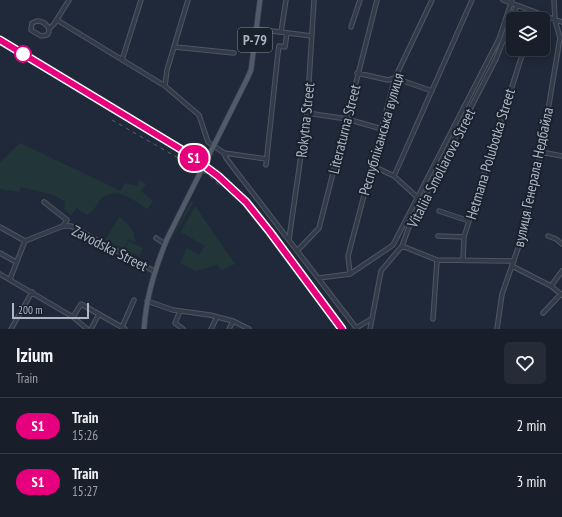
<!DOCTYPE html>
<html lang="en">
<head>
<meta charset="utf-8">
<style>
	:root { --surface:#181f2b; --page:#252c37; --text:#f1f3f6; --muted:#9fa2a9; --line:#363d47 }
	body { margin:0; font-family:"PT Sans Narrow",sans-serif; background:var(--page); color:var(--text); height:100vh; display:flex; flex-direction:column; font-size:15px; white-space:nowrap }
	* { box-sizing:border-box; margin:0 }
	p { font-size:13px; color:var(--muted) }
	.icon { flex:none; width:22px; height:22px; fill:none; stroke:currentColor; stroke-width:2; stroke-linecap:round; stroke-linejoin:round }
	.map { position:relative; height:329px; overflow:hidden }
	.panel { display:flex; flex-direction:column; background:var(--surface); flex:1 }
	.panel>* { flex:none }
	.badge { padding:0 8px; border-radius:13px; font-size:14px; line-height:26px }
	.buttons { position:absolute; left:506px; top:12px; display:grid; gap:8px }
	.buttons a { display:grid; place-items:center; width:44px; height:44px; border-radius:6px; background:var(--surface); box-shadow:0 2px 10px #0003,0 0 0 1px var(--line); font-size:20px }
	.scale { position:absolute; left:12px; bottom:10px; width:77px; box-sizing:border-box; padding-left:4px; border:2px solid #aeb6c6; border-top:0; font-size:11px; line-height:14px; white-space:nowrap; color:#aeb6c6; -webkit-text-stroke:3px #19212d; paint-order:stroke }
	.map>.badge { position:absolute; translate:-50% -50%; box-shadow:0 0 0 2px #fff }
	.round { display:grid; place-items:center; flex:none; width:42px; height:42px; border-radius:6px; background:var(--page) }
	.summary { display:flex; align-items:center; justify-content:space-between; height:68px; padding:0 16px }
	h1 { font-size:19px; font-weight:700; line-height:30px }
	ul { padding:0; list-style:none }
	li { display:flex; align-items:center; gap:12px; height:56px; padding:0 16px; border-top:1px solid var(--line) }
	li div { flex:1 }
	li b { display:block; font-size:15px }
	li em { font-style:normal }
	li .badge { min-width:44px; font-weight:700; text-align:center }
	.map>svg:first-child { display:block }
</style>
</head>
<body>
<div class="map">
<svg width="562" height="329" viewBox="0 0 562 329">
	<rect width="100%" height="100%" fill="#202939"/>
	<!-- green -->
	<path fill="#22363a" d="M20,143L121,191L125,183L137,186L139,180L146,184L141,191L153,201L147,209C135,201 116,185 101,199C96,204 95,211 87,215L77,208L71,215L64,209L65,201L53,195L21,187L19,192L0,189V163Z
		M191,201L193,203L169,244V243Z
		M195,206L235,264L222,270L217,265L196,271L180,263L187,248L199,255L205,246L181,232Z
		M119,217C129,224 134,229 135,242L128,239L124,249L105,240Z
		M128,241L143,248L139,256L125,250Z"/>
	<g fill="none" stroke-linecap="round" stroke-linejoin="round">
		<defs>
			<path id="minor" d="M503,0L562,22
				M57,20L165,86L199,115L208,142L224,153L226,158L357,329
				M37,21C43,21 49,25 49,32L47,35L41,36L31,30L32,23Z
				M351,27L360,0
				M49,29L54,24L69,0
				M256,29L312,36
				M281,32L286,0
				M175,47L234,53
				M122,60L141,0
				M357,73L388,80L395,78L432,91
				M165,86L167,70L188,0
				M307,113L347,119L382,129
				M541,152L562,156
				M224,153L267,159
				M266,165L278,53L279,46L285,47L287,33
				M373,166L394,176L417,197
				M394,176L472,0
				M44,202L67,220L63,226
				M439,211L469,221
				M0,227L25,241L63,226H71L154,271
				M438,236L464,237
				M548,236L556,239L562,244
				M156,238L165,244
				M289,239L307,113L314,0
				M402,246L437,260L514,261
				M297,251L319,228L377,0
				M0,253L16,262
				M463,260L464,237L524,49
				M512,266L551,286L562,295
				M0,274L73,317L87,329
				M350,274L348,256L395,78L432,0
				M319,278L350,274L393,245L499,39L512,0
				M10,279L25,241
				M551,286L562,271
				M147,301L173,310L210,315L233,321L249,329
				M180,311L175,323L183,329
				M543,313L561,294
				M73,317L81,304L125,329
				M433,319L437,260
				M122,327L134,300
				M356,328L371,319
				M11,329L32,292
				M91,329L99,314
				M211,329L217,317
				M229,329L233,321
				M370,329L381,271L402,246L409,227L496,59L517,5
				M497,329L502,294L522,237L541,152L560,38L555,20L554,0"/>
			<path id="major" d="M247,79L251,70L260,0
				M144,329C146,297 155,269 167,239"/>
		</defs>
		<!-- minor casing -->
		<use href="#minor" stroke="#4e5664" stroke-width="5.5"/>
		<!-- major casing -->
		<use href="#major" stroke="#3d4552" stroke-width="6"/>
		<!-- minor -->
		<use href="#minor" stroke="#333b49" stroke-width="3.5"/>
		<!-- major -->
		<use href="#major" stroke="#515a69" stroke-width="4.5"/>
		<!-- rail -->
		<path stroke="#555f70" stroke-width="1" stroke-dasharray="4 4" stroke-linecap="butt" d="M0,37L188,151L219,174L247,201L345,329
			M112,120L208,175
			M204,171L221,187"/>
		<defs>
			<path id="major-bridge" d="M167,239L247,79"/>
		</defs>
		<!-- major-bridge casing -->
		<use href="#major-bridge" stroke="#3d4552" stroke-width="6" stroke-linecap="butt"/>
		<!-- major-bridge -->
		<use href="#major-bridge" stroke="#515a69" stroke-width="4.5"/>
	</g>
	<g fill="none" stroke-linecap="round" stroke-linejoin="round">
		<defs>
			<path id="line" d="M0,40L187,153L218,176L246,202L270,232L342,329"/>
		</defs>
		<!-- line casing -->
		<use href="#line" stroke="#fff" stroke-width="9"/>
		<!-- line -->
		<use href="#line" stroke="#e6007e" stroke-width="6"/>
	</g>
	<!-- markers -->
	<circle fill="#fff" stroke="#e6007e" stroke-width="2" cx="23" cy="54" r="8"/>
	<g text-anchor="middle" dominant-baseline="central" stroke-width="4" stroke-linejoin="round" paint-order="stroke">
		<!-- shield labels -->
		<rect fill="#19212d" stroke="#818998" stroke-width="1" x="238" y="28" width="34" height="24" rx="3"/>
		<g font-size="14" font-weight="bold" fill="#aeb6c6">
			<text x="255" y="40">Р-79</text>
		</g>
		<!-- street labels -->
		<g font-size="15" fill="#aeb6c6" stroke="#19212d">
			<text transform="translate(305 120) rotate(-84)">Rokytna Street</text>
			<text transform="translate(344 129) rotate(-76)">Literaturna Street</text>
			<text transform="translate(381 134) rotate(-74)">Республіканська вулиця</text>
			<text transform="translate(490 154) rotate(-73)">Hetmana Polubotka Street</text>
			<text transform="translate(441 168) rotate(-63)">Vitaliia Smoliarova Street</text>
			<text transform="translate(533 177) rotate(-78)">вулиця Генерала Недбайла</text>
			<text transform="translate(110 248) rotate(27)">Zavodska Street</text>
		</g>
	</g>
</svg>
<div class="buttons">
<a><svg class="icon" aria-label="layers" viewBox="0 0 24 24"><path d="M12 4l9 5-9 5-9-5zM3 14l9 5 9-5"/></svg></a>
</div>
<div class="scale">200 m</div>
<b class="badge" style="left:194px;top:158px;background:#e6007e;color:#fff">S1</b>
</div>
<section class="panel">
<div class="summary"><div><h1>Izium</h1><p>Train</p></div><a class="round"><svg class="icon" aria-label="heart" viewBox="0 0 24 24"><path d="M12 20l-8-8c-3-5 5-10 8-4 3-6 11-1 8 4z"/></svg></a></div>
<ul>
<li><span class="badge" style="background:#e6007e;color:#fff">S1</span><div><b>Train</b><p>15:26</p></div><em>2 min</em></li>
<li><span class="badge" style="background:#e6007e;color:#fff">S1</span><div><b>Train</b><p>15:27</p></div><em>3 min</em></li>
</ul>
</section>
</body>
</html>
